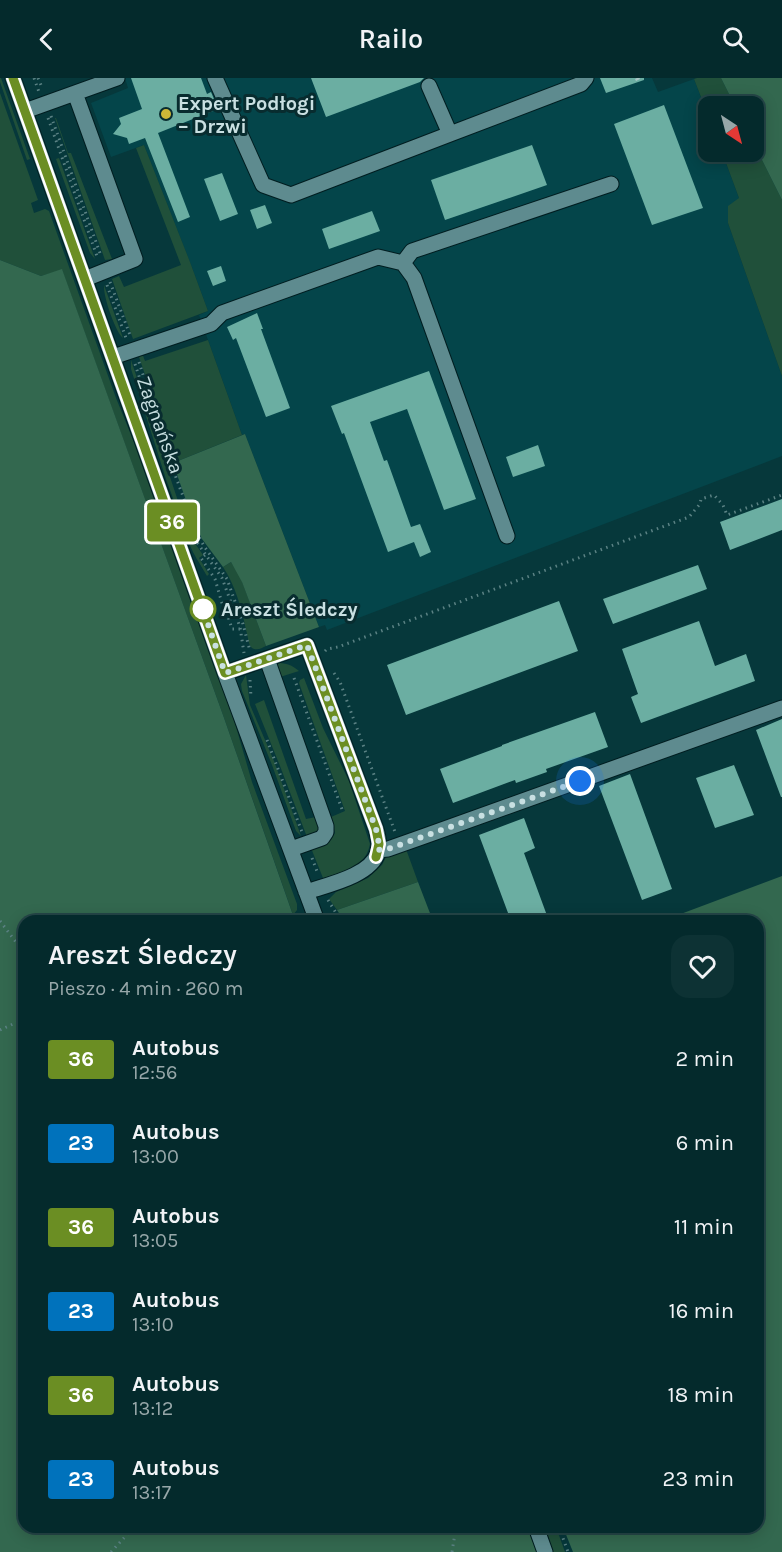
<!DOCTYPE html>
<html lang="pl">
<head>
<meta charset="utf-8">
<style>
	:root { --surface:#042a2c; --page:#0d3234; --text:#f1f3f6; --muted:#97a7a9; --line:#254648 }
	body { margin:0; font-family:Karla,sans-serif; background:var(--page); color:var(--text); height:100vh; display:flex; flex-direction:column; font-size:22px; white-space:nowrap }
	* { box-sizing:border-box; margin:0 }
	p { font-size:20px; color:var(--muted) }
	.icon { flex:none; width:33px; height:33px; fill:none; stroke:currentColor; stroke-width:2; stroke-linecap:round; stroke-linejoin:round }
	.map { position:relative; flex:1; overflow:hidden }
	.details { position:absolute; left:18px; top:837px; width:746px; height:618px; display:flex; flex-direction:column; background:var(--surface); border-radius:18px; box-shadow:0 3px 15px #0003,0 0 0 2px var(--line) }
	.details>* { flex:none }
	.badge { padding:0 12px; border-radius:4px; font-size:21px; line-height:39px }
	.needle { width:39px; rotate:144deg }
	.controls { position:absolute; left:698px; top:18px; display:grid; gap:12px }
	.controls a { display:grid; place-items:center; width:66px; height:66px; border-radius:12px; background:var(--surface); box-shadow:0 3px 15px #0003,0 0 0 2px var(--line); font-size:30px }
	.you { position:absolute; width:30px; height:30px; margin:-15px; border:4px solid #fff; border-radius:50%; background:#1a73e8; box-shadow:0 0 0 9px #1a73e833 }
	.map>.badge { position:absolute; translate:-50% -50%; box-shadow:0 0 0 3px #fff }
	.round { display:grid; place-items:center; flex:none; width:63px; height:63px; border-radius:18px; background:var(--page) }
	.headline { display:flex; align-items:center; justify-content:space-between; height:102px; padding:0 30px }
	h1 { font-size:28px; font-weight:600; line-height:45px }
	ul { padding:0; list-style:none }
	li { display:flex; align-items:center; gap:18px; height:84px; padding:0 30px }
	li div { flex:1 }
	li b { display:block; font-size:22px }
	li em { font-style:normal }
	li .badge { min-width:66px; font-weight:700; text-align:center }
	header { display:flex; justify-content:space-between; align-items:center; height:78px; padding:0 30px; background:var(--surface); font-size:27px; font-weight:600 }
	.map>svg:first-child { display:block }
</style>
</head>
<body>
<header><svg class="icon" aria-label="back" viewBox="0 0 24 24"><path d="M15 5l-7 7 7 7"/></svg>Railo<svg class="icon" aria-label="search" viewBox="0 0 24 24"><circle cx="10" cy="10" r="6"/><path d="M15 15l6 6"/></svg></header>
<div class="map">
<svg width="782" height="1474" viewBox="0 0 782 1474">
	<rect width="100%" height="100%" fill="#06383b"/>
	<!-- built -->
	<path fill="#04454a" d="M125,0H652L658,14L694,1L708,37V74H722L739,120L728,145L782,298V378L327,552L325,547L319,549L245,356L242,357L208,262L199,237L208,233L191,187L144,67L111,79L91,25L128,10Z"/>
	<!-- green -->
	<path fill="#20503a" d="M0,0H1L30,81L27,82L0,4Z
		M697,0H721L735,28H708V37L694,1Z
		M0,15L38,122L31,125L34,135L45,131L49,133L116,320L144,389L232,635L252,704L297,826V832L293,837L223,637L62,192L41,198L0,182Z
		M55,40H56L68,75H71L112,181L105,182Z
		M753,64L782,122V298L728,145V128L739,120L722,74H753Z
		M144,67L190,184L208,233L133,261L112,201L119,198L124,209L181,187L136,70Z
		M59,80L95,181L90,175L56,81Z
		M104,207L123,260C115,253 103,218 104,207Z
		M208,262L242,357L173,385L157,332L138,276L142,275L145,283Z
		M131,282L180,429L174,423L166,401L131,291Z
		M186,447L194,464L203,477L199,480L209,496L207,498C198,482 185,466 186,447Z
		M231,484L240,498L266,568C262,570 257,573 252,570C248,567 248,557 246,552C242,531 235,507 223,489Z
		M278,585C286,585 292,587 299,593L280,599L276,586Z
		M246,597L250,627L274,683L301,758L296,753L272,687L242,613L241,606Z
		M304,600L323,650L349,703L370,766C366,789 343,794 323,800L311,770L331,762L335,755L331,739L345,733L299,605L300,602Z
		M264,622L306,741L316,739L320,751L316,755L307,759L280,688L255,626Z
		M406,771L418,804L337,832L329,821L336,814L368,800L382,787L386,779Z
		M544,1449H556L565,1474H553Z"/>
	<!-- forest -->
	<path fill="#33684f" d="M721,0H782V122L753,64V28H735Z
		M0,182L41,198L62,191L223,637L295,843H24V1449H529L538,1474H0Z
		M245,356L319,549L266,568L242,504L231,484L223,489L202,461L193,441L195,440L191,428H188L173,385Z
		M782,798V1474H573L563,1449H758V843H662Z
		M418,804L433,843H344L337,832Z"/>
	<!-- building -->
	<path fill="#6baea2" d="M131,0H201L207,16L211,14L217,28L212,30L213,33L158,55L190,139L178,144L145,60L129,66L127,60L113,56L121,46L119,40L142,31Z
		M311,0H424L420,4L326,39Z
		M600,0H644V2L606,15Z
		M664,27L703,130L652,147L614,46Z
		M532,67L547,107L445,142L431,102Z
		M222,95L238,136L220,143L204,101Z
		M265,127L272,145L257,151L250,132Z
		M372,133L380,153L329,171L322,151Z
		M221,188L226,203L213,208L207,193Z
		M257,235L263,251H261L290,330L266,339L236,260L233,262L227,249Z
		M429,293L476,421L444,432L407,331L370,344L384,383L387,382L411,449L420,446L431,474L420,479L414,464L388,474L344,355L342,356L331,328Z
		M538,367L545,388L513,399L506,379Z
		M782,421V452L730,472L720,444Z
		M698,487L707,511L613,546L603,521Z
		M559,523L578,573L406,637L387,587Z
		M699,543L715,588L746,576L755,603L641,645L631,619L638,616L622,571Z
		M595,634L608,669L546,691L547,694L516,705L515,702L453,725L440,691L502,668V667Z
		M782,641V719H781L756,652Z
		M734,687L754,737L715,750L696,700Z
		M630,696L672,811L642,822L599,708Z
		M524,740L535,770L524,775L549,843H511L479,757Z"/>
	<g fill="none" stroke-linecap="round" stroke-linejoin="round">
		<defs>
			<path id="minor" d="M13,0L225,595L317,843
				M215,0L263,107L291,117L450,56L429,8
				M75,15L135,181L85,201
				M25,33L117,0
				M450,56L581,6L586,0
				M403,185L412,173L611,106
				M113,279L211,246L222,235L378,179L403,185L414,200L507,458
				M267,581L326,748V754L322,760L291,771
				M225,595L307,567L376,751C378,758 380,766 378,774C371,798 327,807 306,814
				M378,772L388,771L422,759L782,630
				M536,1449L545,1474"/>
		</defs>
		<!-- minor casing -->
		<use href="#minor" stroke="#001d20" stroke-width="17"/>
		<!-- path -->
		<path stroke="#5b8284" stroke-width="3" stroke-dasharray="1.5 4.5" stroke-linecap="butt" d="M34,0L39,14
			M38,0L41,7
			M51,38L101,178
			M48,40L98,181
			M110,204L130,257
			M107,207L126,260
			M139,284L171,386L196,453L204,468L227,501L243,546L250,573
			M135,286L163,371
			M194,460L222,500L240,549L244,575
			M205,477L201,480L215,501L224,532L227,535L232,551H242
			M325,573L327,571L338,569L689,439L700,426L701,421L714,417L723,427L727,437L782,417
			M334,595L340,604L395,754
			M294,600L343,734
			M250,602L251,619
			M267,662L302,754
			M312,780L318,796
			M328,822L341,843
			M0,843L19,868L24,871
			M0,952L24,941
			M559,1449L568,1474
			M111,1474L134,1449
			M452,1474L456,1449"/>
		<!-- minor -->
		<use href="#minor" stroke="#5e8b8f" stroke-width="15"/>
		<!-- rail -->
		<path stroke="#a9c4c6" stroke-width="4.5" stroke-dasharray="3 6" stroke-linecap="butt" d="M637,0L638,2"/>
	</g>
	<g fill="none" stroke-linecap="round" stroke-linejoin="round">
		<defs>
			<path id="line" d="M13,0L225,595L307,567L376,751L379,766L376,779"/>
		</defs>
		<!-- line casing -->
		<use href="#line" stroke="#fff" stroke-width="14"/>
		<!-- line -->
		<use href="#line" stroke="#6b8e23" stroke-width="9"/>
		<!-- walk -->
		<path stroke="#c9e0e2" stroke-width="6" stroke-dasharray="0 10.8" d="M203,531L202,529L225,595L307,567L376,751L379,766L378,772L388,771L580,703"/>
	</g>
	<!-- markers -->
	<circle fill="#cfb837" stroke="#082c2f" stroke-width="2" cx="166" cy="36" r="6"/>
	<circle fill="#fff" stroke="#6b8e23" stroke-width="3" cx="203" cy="531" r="12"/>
	<g text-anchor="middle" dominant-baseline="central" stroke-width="6" stroke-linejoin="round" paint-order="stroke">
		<!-- poi labels -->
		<g font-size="20" font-weight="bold" fill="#c9e0e2" stroke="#082c2f" text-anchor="start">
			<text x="178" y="25">Expert Podłogi<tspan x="178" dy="23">– Drzwi</tspan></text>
		</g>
		<!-- street labels -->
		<g font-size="20" fill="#c9e0e2" stroke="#082c2f">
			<text transform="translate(160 347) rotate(70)">Zagnańska</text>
		</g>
		<!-- stop labels -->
		<g font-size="20" font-weight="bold" fill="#c9e0e2" stroke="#082c2f" text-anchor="start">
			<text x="221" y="531">Areszt Śledczy</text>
		</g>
	</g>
</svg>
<div class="controls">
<a><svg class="needle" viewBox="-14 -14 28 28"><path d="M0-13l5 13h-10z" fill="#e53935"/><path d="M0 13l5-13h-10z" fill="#97a7a9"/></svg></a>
</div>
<div class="you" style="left:580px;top:703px"></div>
<b class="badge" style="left:172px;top:444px;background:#6b8e23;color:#fff">36</b>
<section class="details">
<div class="headline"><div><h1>Areszt Śledczy</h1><p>Pieszo · 4 min · 260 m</p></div><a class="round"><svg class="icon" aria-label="heart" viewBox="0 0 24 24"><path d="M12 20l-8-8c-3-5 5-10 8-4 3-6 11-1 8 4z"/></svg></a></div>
<ul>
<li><span class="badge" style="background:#6b8e23;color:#fff">36</span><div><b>Autobus</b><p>12:56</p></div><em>2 min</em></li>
<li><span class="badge" style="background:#0072bc;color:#fff">23</span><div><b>Autobus</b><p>13:00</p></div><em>6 min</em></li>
<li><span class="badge" style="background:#6b8e23;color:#fff">36</span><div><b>Autobus</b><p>13:05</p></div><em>11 min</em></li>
<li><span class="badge" style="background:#0072bc;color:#fff">23</span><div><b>Autobus</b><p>13:10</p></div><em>16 min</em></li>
<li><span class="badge" style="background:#6b8e23;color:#fff">36</span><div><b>Autobus</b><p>13:12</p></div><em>18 min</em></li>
<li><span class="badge" style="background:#0072bc;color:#fff">23</span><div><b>Autobus</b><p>13:17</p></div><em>23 min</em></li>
</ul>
</section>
</div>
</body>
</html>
